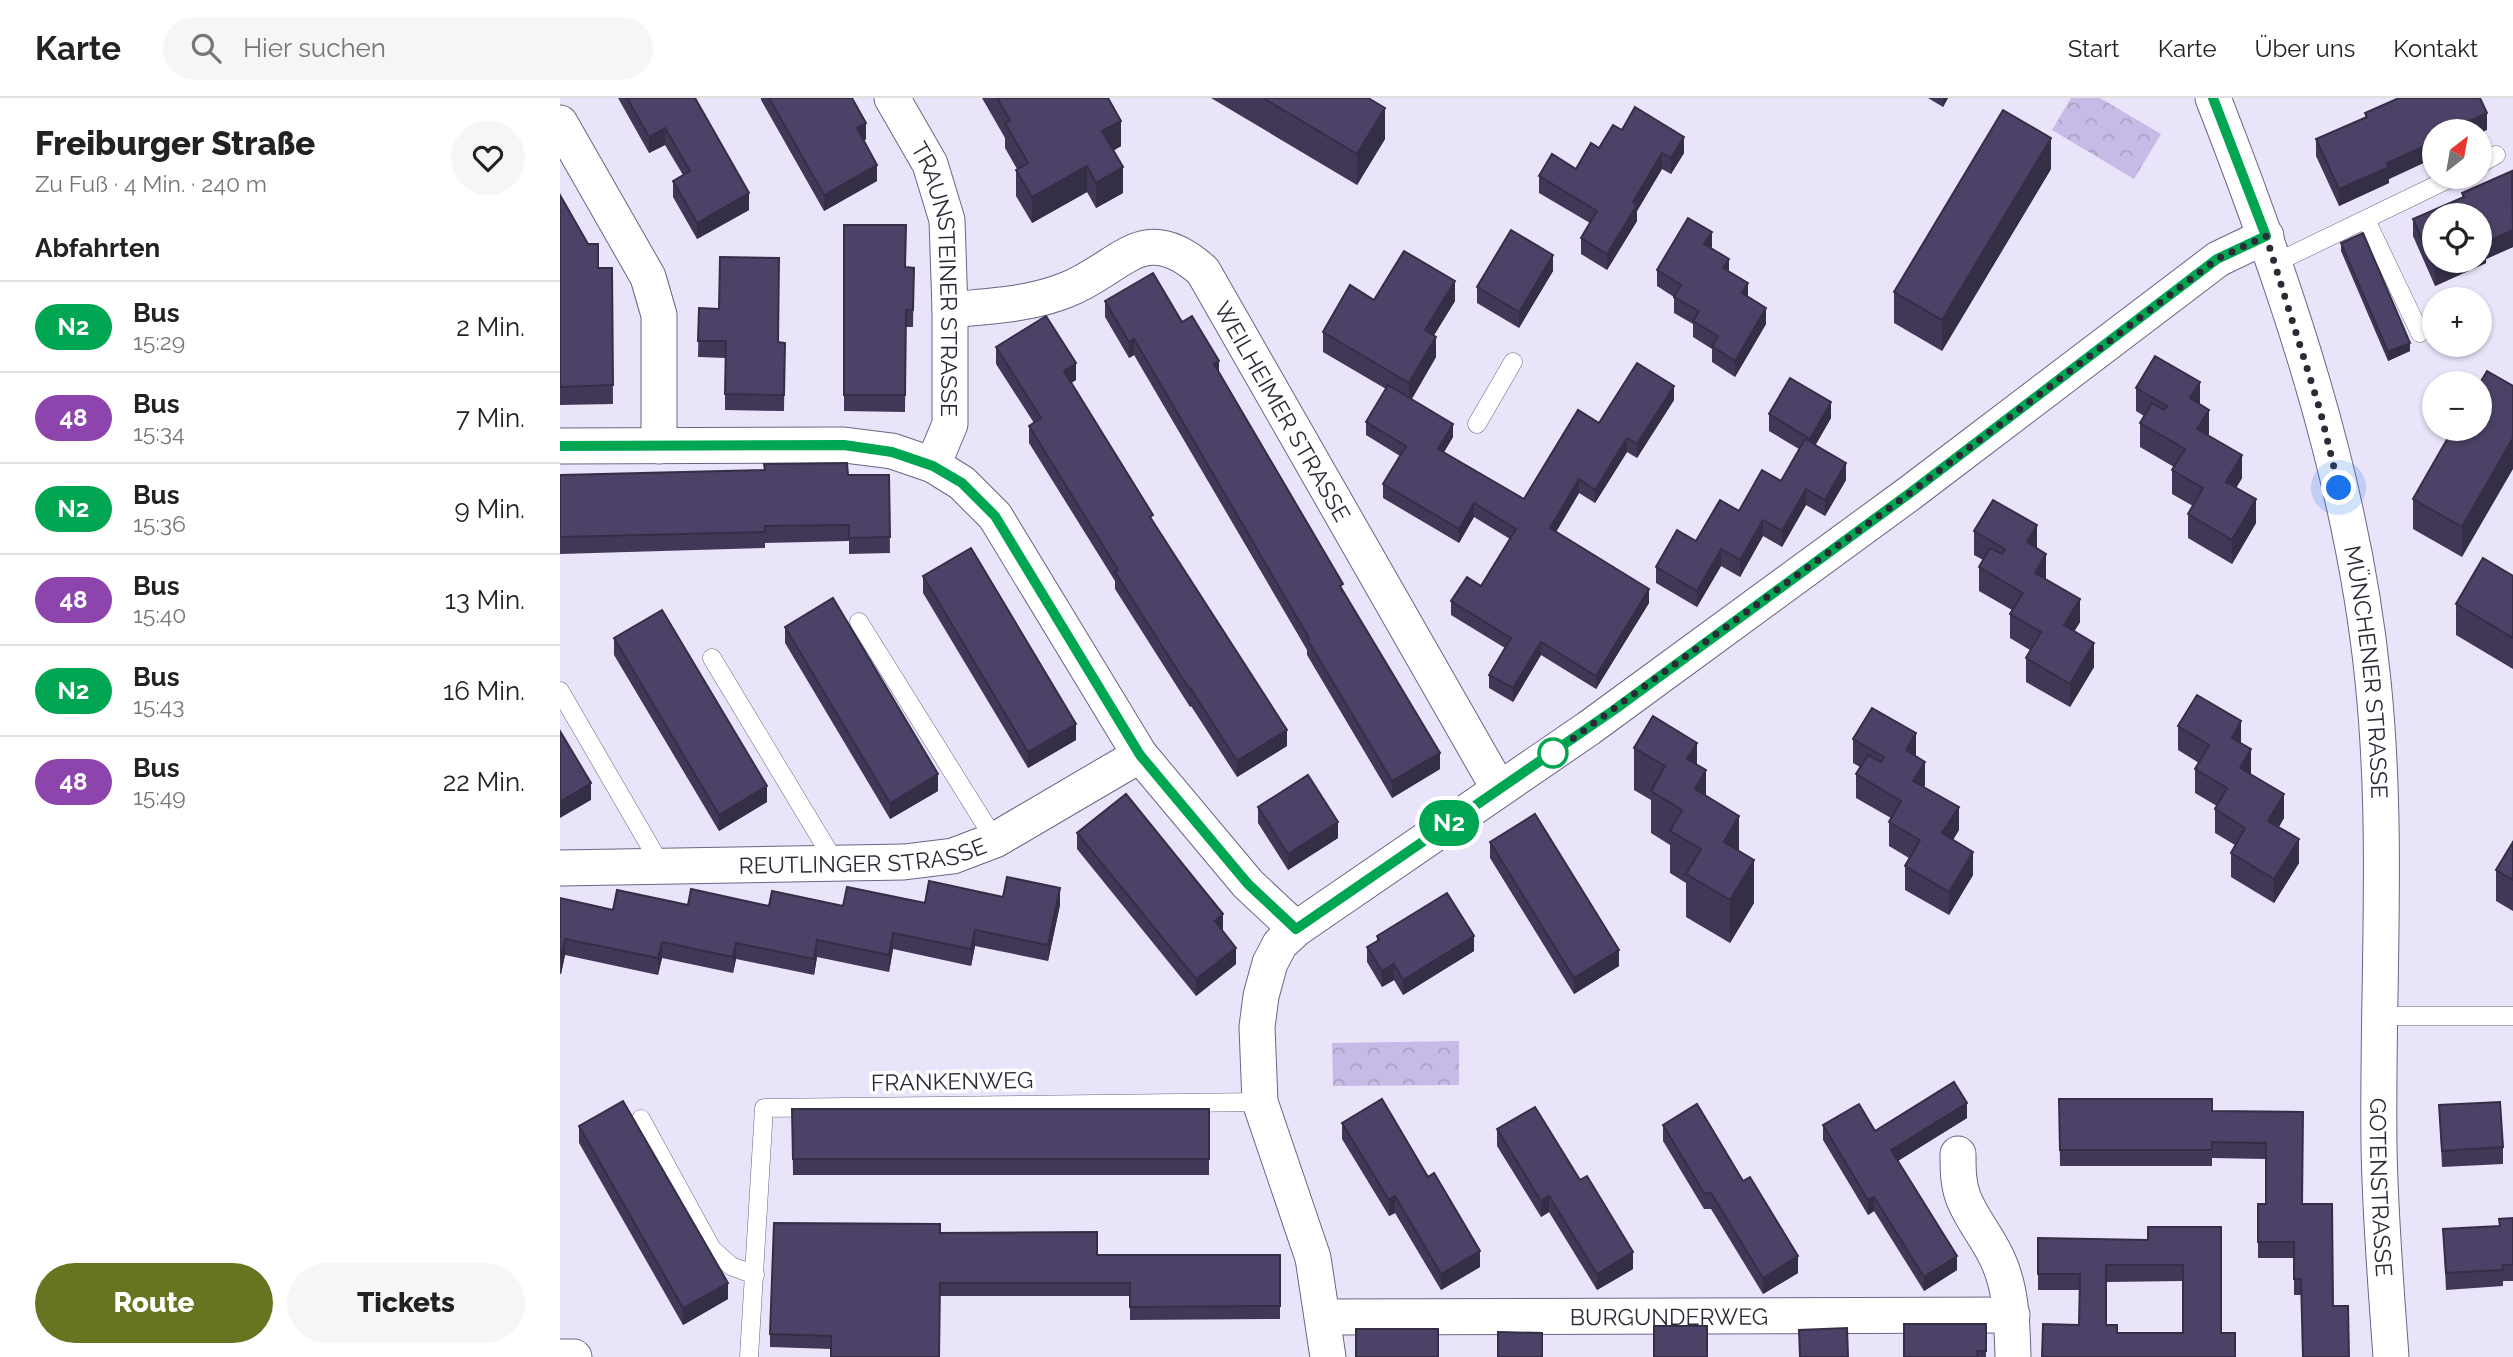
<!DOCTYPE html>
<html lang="de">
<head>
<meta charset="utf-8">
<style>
	:root { --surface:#fff; --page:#f6f6f6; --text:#222; --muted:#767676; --line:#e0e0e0; --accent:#68741f }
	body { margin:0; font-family:Raleway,sans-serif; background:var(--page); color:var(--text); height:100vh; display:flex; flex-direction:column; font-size:26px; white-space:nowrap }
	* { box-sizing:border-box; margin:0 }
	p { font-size:23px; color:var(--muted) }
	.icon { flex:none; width:38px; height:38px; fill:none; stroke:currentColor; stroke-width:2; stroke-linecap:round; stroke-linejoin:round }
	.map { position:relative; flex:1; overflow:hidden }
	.panel { display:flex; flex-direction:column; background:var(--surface); width:560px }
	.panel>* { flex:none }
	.badge { padding:0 14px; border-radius:23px; font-size:24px; line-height:46px }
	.needle { width:46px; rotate:31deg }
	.controls { position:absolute; left:1862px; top:21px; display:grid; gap:14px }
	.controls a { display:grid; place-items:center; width:70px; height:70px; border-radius:50%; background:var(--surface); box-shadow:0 2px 5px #0004; font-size:35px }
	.you { position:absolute; width:35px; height:35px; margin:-18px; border:5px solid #fff; border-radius:50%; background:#1a73e8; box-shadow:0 0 0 10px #1a73e833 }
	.map>.badge { position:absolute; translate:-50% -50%; box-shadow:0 0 0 4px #fff }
	h2 { padding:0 35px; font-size:26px; line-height:63px }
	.round { display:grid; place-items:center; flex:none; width:74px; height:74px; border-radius:37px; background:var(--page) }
	.summary { display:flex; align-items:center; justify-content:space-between; height:119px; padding:0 35px }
	h1 { font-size:33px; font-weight:800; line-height:52px }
	.cta { display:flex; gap:14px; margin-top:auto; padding:14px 35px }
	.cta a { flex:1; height:80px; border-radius:42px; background:var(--accent); color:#fff; font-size:28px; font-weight:800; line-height:80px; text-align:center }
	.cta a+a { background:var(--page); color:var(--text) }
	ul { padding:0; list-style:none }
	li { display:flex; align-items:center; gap:21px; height:91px; padding:0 35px; border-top:2px solid var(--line) }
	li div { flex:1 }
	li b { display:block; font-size:26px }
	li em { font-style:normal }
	li .badge { min-width:77px; font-weight:700; text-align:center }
	header { display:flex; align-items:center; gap:42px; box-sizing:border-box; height:98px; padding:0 35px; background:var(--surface); border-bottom:2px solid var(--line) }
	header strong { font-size:33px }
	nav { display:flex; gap:38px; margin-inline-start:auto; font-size:24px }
	.search { width:490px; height:63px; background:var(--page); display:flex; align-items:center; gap:18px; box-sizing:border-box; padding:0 24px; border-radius:38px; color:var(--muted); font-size:26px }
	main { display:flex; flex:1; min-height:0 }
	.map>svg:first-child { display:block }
</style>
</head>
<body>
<header>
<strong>Karte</strong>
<div class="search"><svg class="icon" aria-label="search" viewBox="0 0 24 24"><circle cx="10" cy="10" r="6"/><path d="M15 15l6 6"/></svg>Hier suchen</div>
<nav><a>Start</a><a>Karte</a><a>Über uns</a><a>Kontakt</a></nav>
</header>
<main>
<section class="panel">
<div class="summary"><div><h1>Freiburger Straße</h1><p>Zu Fuß · 4 Min. · 240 m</p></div><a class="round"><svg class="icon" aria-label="heart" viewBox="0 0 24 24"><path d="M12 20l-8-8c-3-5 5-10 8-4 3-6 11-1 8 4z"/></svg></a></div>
<h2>Abfahrten</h2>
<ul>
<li><span class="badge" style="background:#00a651;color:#fff">N2</span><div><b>Bus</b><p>15:29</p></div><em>2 Min.</em></li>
<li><span class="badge" style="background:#8e44ad;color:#fff">48</span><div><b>Bus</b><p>15:34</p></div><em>7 Min.</em></li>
<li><span class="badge" style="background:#00a651;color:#fff">N2</span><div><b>Bus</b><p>15:36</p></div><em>9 Min.</em></li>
<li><span class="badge" style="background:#8e44ad;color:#fff">48</span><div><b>Bus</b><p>15:40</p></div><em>13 Min.</em></li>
<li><span class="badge" style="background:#00a651;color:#fff">N2</span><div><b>Bus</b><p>15:43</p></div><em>16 Min.</em></li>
<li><span class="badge" style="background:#8e44ad;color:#fff">48</span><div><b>Bus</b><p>15:49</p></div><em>22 Min.</em></li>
</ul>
<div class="cta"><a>Route</a><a>Tickets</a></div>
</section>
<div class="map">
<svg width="1953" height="1259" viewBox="0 0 1953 1259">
	<defs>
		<pattern id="park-crowns" width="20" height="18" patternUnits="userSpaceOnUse" patternTransform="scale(1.75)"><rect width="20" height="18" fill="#c6bbe6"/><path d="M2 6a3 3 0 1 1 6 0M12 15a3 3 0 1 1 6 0" fill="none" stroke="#aaa1c6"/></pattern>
	</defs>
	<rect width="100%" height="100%" fill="#eae4fa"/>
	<!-- park -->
	<path fill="url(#park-crowns)" d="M1511,0H1540L1601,36L1574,81L1492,32Z
		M899,943V987L773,988L772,945Z"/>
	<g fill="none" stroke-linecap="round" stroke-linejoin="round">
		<defs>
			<path id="lane" d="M1920,66L1936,57
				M1806,122L1860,235
				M1715,165L1893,79
				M917,326L953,264
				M299,524L435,742
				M152,560L276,766
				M0,593L102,769
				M1821,918H1953
				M81,1021L152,1151L171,1168L195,1177
				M189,1259L204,1010L700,1004"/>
			<g id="street">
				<path id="s1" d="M332,0L370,66L387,122L390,212V326L373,367"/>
				<path id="s2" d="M1653,0C1726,187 1793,382 1813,583C1829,737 1817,892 1819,1047C1820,1118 1826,1188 1831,1259"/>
				<path d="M0,25L88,179L99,217V348"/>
				<path id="s3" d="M390,212C429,208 469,207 506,192C561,171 583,119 643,173L939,691"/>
				<path d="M0,348L284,347L332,353L373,367L402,385L435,418L580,657L688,786L736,831"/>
				<path id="s4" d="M0,770L344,764L393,758L435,742L580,657"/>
				<path d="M1398,1056C1398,1071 1398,1085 1403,1099C1412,1123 1431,1143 1440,1167C1452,1197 1452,1227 1453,1259"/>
				<path id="s5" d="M764,1219L1452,1217"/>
				<path d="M0,1259H14"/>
				<path d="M768,1259L753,1160L700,1004L697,929L701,898L710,865L720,846L736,831L1029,630L1350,395L1658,161L1706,138"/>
			</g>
		</defs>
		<!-- lane casing -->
		<use href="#lane" stroke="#6c6483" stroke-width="19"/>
		<!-- street casing -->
		<use href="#street" stroke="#6c6483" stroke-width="37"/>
		<!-- lane -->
		<use href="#lane" stroke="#fff" stroke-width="18"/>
		<!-- street -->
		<use href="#street" stroke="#fff" stroke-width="35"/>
	</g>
	<!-- wall -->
	<path fill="#413858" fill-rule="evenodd" d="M58,0H135L189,112L137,141L113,99V83L123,77L105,47L89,55Z
		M201,0H292L306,41L304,43L317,83L264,113L201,2Z
		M422,0H548L561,48L553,53L563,95L536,110L527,94L472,125L456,98V72L457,71L445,50V40Z
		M651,0H808L825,41L797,87Z
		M1368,0H1388L1383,9Z
		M1805,15L1927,32L1874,33V60L1829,81V85L1779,108L1756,58V41L1805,19Z
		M1062,32L1124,55L1111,76L1102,71L1077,113V123L1047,172L1021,156V140L1030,125L979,95V78L1016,71L1039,50Z
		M1491,71L1382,253L1334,225V194Z
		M1953,74V149L1926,161V165L1875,188L1853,138V121L1902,99V95Z
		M0,97L38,170H52L53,306L0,307Z
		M284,127L345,169L354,170L353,229H346L345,314L284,313Z
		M1781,145L1850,253L1828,263L1781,153Z
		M1151,150L1188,199L1206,226L1175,279L1152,264V251L1133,239V226L1114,215V199L1097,188V172Z
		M993,173L959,230L917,205V189Z
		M814,202L895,203L874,237L876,259L852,301L893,339L884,354L964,401L1039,325L1114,302L1077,360L1067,354L1035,405L1019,395L996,434L1089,505L1036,591L981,557L953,604L929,590V577L945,550L891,517V503L921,488L950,441L914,419L899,445L823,400V386L840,358L806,337V324L826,291L763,254V234Z
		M545,203L622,224L659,275L783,492L880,671L832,700L747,557V552L574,257L569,260L545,219Z
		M139,210L218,244L225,245L224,313L165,312V260L138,259Z
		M436,249L516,282L511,285L727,648L677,679L631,608L630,609L555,491V483L469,345V328L474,325L436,266Z
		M1927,273L1902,459L1853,431V401Z
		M1576,290L1640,306L1649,336L1648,337L1682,380L1676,390L1696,425L1672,466L1628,440V416L1633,408L1612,396V372L1614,369L1580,349V325L1584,318L1576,313Z
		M1209,316L1271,320L1255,347L1286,382L1265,418L1246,407L1222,449L1203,438L1180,479L1161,468L1137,509L1096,485V469L1136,443L1221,383L1239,351L1209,333Z
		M0,377H329L330,455L289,456V443L205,445V450L0,456Z
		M1414,433L1477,450L1486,479L1485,481L1520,524L1514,533L1534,569L1510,609L1466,584V560L1470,552L1450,540V516L1452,512L1419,493V469L1423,462L1414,457Z
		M363,478L516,642L468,670L363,495Z
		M1953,478V571L1896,537V506Z
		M225,529L378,693L330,721L225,545Z
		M54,540L207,704L159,733L54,557Z
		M1618,628L1681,646L1690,676L1724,720L1719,729L1739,765L1714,805L1671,779V755L1675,747L1655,735V711L1657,708L1635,695V671L1639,665L1618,652Z
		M1293,641L1356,658L1365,687L1364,689L1399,732L1393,742L1413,777L1389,817L1345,792V768L1349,760L1329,748V724L1331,720L1296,700V676L1300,669L1293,665Z
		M1074,650L1137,666L1146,698L1179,753L1194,805L1170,845L1126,819V785L1110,775V747L1091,735V702L1074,692Z
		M698,709L778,740L728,772L698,725Z
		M517,735L663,833L676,866L636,898L517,751Z
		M930,744L1059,868L1014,896L930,760Z
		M1953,744V813L1936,803V772Z
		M443,799L500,807L488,863L415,848L411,868L333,851L329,874L257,859L254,877L176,861L173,875L102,860L98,877L5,857L1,876H0V800L53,812L128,807L283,808L365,805Z
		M817,838L914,853L843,897L834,882L822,889L807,864V849L817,843Z
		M1499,1001L1652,1013L1743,1014L1742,1106L1773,1208L1789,1259L1741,1197H1734V1160H1698V1106H1706V1061L1652,1060V1068H1500Z
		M1879,1007L1943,1049V1066L1882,1069Z
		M232,1011H649V1077H233Z
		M1407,1020L1338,1063L1397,1172L1364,1193L1314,1113L1308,1117L1263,1042V1027L1315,1033Z
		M782,1025L920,1169L881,1192L835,1115L829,1118L782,1041Z
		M1103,1027L1238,1175L1203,1196L1151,1111H1144L1103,1043Z
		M19,1028L168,1201L123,1227L19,1045Z
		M937,1031L1073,1171L1037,1192L989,1114L981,1119L937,1048Z
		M1953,1120V1183H1943V1188L1886,1192L1883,1131L1939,1128V1121Z
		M1588,1129H1661V1235H1675V1259H1482L1483,1226L1519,1227L1520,1192H1478V1140L1588,1142ZM1623,1183V1235H1557V1227H1546V1184Z
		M380,1135L537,1157H720V1221L570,1222V1198H380L271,1251L210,1249V1236Z
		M1426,1226V1259H1344Z"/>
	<!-- shaded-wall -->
	<path fill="#352e47" d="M1383,0H1388L1383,9Z
		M825,10V41L797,87V56Z
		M1927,15V32L1920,35V33H1887Z
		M561,23V48L542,59V33Z
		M306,25V41L297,47V30Z
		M105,30V47L89,55V39Z
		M1124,39V55L1111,76V60Z
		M1491,40V71L1382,253V222Z
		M1874,44V60L1829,81V85L1779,108V91L1827,65Z
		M1102,55V71L1077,113V123L1047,172V156L1073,104Z
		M317,67V83L264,113V97Z
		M527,68V94L472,125V99Z
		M563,69V95L536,110V85Z
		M189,95V112L137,141V125Z
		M1953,132V149L1926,161V165L1875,188V171L1895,163H1920V151L1924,145Z
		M1152,134V150L1144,146Z
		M993,157V173L959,230V214Z
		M1169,161V177L1163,170Z
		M895,183V203L865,252V232Z
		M1188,185V201L1182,195Z
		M1206,210V226L1175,279V263Z
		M876,239V259L849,305V285Z
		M574,241V257L569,260V244Z
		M1850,245V253L1828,263V254Z
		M659,263V279L654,266Z
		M516,265V282L504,289V273Z
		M1640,284V307L1630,300Z
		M1114,288V302L1077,360V346Z
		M1271,304V320L1250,357V341Z
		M1649,312V336L1637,355V331Z
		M893,326V339L878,364V351Z
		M1067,340V354L1035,405V392Z
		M1953,340V371L1902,459V429Z
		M1682,357V380L1666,407V384Z
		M1286,365V382L1265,418V402Z
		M1019,381V395L990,444V430Z
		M1246,391V407L1222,449V433Z
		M1696,401V425L1672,466V442Z
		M914,405V419L899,445V431Z
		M1203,422V438L1180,479V462Z
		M1477,427V451L1467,444Z
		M1161,451V468L1137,509V493Z
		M1486,456V479L1475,499V475Z
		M1089,491V505L1036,591V578Z
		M1520,501V524L1504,551V527Z
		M981,544V557L953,604V590Z
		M1534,545V569L1510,609V586Z
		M631,591V608L630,609V592Z
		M1681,623V647L1672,640Z
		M516,626V642L468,670V654Z
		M727,632V648L677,679V663Z
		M1356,635V659L1346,652Z
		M1137,645V687L1127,661Z
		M1691,651V675L1680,693V670Z
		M880,655V671L832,700V683Z
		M1365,664V687L1353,707V683Z
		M1146,672V715L1135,691Z
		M378,676V693L330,721V705Z
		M31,685V702L0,720V704Z
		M207,688V704L159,733V717Z
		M1724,696V720L1708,747V723Z
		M1399,709V732L1382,759V735Z
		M1179,718V760L1164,744Z
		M778,724V740L728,772V756Z
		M1739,741V765L1714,805V781Z
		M1413,754V777L1389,817V794Z
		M1194,762V805L1170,845V802Z
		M500,790V807L488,863V847Z
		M663,816V833L655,839V823Z
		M415,832V848L411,868V851Z
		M333,835V851L329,874V857Z
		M914,838V853L843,897V882Z
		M5,841V857L1,876V860Z
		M257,842V859L254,877V861Z
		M102,844V860L98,877V860Z
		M176,845V861L173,875V859Z
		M676,850V866L636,898V881Z
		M1059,852V868L1014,896V880Z
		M834,866V882L822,889V873Z
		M1407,1005V1020L1331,1067V1052Z
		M835,1098V1115L829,1118V1102Z
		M989,1098V1114L981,1119V1103Z
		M1314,1099V1113L1308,1117V1102Z
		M920,1153V1169L881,1192V1176Z
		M1073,1154V1171L1037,1192V1176Z
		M1238,1158V1175L1203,1196V1180Z
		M1397,1158V1172L1364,1193V1179Z
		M168,1185V1201L123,1227V1210Z"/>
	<!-- building -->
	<path fill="#4c4166" stroke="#352e47" stroke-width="2" fill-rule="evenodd" d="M67,0H135L189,95L137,125L113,83L130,73L105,30L89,39Z
		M209,0H292L306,25L297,30L317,67L264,97Z
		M437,0H548L561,23L542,33L563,69L536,85L527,68L472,99L456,72L468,65L445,25L450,22Z
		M703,0H808L825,10L797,56Z
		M1839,0H1920L1927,15L1887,33H1874V44L1827,65L1829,69L1779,91L1756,41L1807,19L1805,15Z
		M1075,9L1124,39L1111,60L1102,55L1073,104L1077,107L1047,156L1021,140L1037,113L979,78L992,56L1016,71L1031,45L1039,50L1053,27L1062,32Z
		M1443,12L1491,40L1382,222L1334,194Z
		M1952,73L1953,132L1924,145L1926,149L1920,151V117H1874V163H1895L1875,171L1853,121L1904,99L1902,95Z
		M0,97L28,146H38V170H52L53,287L0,289Z
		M1128,120L1152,134L1144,146L1169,161L1163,170L1188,185L1182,195L1206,210L1175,263L1152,248L1158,238L1133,223L1139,213L1114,199L1121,187L1097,172Z
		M284,127H346L345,169L354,170L353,212H346L345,297H284Z
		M951,132L993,157L959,214L917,189Z
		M1803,135L1850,245L1828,254L1781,145Z
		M844,153L895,183L865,232L876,239L849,285L763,234L790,187L814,202Z
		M160,159L219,160L218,244L225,245L224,297L165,296L166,243H138L139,210L159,211Z
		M593,175L622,224L632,218L659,263L654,266L783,486L780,488L880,655L832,683L747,541L749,540L574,241L569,244L545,203Z
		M486,218L516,265L504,273L593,417L590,419L727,632L677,663L631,591L630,592L555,474L558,472L469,328L481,320L436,249Z
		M1595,258L1640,284L1630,300L1649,312L1637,331L1682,357L1666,384L1696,401L1672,442L1628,416L1643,390L1612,372L1625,351L1580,325L1592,305L1604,312L1607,308L1576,290Z
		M1077,265L1114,288L1077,346L1067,340L1035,392L1019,381L990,430L1089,491L1036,578L981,544L953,590L929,577L951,540L891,503L907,479L921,488L956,431L914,405L899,431L823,386L846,348L806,324L828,287L893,326L878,351L964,401L1018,312L1039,325Z
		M1927,273L1953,288V340L1902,429L1853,401L1893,331H1920V285Z
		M1230,280L1271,304L1250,341L1209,316Z
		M1245,341L1286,365L1265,402L1246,391L1222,433L1203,422L1180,462L1161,451L1137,493L1096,469L1117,432L1136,443L1160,402L1179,413L1202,372L1221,383Z
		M287,365L288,377H329L330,439L289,440V427L205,428V434L0,439V377L205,372L204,366Z
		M1433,402L1477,427L1467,444L1486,456L1475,475L1520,501L1504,527L1534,545L1510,586L1466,560L1481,534L1450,516L1463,495L1419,469L1430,450L1442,456L1445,451L1414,433Z
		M411,450L516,626L468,654L363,478Z
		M1923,460L1953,478V540L1896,506Z
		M273,500L378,676L330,705L225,529Z
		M102,512L207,688L159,717L54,540Z
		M1637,597L1681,623L1672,640L1691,651L1680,670L1724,696L1708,723L1739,741L1714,781L1671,755L1685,730L1655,711L1667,690L1635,671L1649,647L1618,628Z
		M1312,610L1356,635L1346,652L1365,664L1353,683L1399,709L1382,735L1413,754L1389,794L1345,768L1360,742L1329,724L1341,703L1296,676L1308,657L1321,664L1324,659L1293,641Z
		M1093,618L1137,645L1127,661L1146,672L1135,691L1179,718L1164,744L1194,762L1170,802L1126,776L1141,751L1110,733L1122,712L1091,693L1105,668L1074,650Z
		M0,633L31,685L0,704Z
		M748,677L778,724L728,756L698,709Z
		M566,696L663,816L655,823L676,850L636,881L517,735Z
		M975,716L1059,852L1014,880L930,744Z
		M1953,744V782L1936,772Z
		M447,779L500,790L488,847L415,832L411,851L333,835L329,857L257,842L254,861L176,845L173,859L102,844L98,860L5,841L1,860H0V800L53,812L57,792L128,807L131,791L209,808L212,793L283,808L287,789L365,805L369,783L443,799Z
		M887,795L914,838L843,882L834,866L822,873L807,849L819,842L817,838Z
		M1394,984L1407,1005L1331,1052L1397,1158L1364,1179L1314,1099L1308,1102L1263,1027L1299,1006L1315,1033Z
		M822,1001L868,1079L874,1075L920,1153L881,1176L835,1098L829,1102L782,1025Z
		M1499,1001H1652V1013L1743,1014L1742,1106H1772L1773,1208H1788L1789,1259H1743L1741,1181H1734V1144H1698V1106H1706V1045L1652,1044V1052H1500Z
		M63,1003L168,1185L123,1210L19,1028Z
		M1940,1004L1943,1049L1882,1053L1879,1007Z
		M1137,1006L1183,1083L1190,1079L1238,1158L1203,1180L1151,1095H1144L1103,1027Z
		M975,1009L1020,1082L1027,1078L1073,1154L1037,1176L989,1098L981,1103L937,1031Z
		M232,1011H649V1061H233Z
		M1953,1120V1167H1942L1943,1172L1886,1175L1883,1131L1940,1128L1939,1121Z
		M214,1125L380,1126V1135L537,1134V1157H720V1208L570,1209V1185H380L379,1259H271V1238L210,1236Z
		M1588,1129H1661V1235H1675V1259H1482L1483,1226L1519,1227L1520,1176H1478V1140L1588,1142ZM1546,1167H1623V1235H1557V1227H1546Z
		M1344,1226H1426V1253H1417L1418,1259H1344Z
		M1094,1228H1147V1259H1094Z
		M1287,1230L1288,1259H1240L1239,1232Z
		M796,1231H878V1259H796Z
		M938,1234L982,1235V1259H938Z"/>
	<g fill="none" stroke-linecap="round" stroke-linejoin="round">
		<defs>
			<path id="line" d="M0,348L284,347L332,354L373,368L402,385L435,418L580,657L688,786L736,831L1054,612L1350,395L1657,161L1706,138L1653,0"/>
		</defs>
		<!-- line casing -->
		<use href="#line" stroke="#fff" stroke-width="16"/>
		<!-- line -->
		<use href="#line" stroke="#00a651" stroke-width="10"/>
		<!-- walk -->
		<path stroke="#2d2937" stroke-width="7" stroke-dasharray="0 12.6" d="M993,655L1350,395L1657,161L1706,138L1760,312L1779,390"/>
	</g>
	<!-- markers -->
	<circle fill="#fff" stroke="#00a651" stroke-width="3.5" cx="993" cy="655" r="14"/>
	<g text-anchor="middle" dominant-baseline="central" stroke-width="7" stroke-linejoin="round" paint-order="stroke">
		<!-- street labels -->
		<g font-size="23" fill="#2d2937" stroke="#fff">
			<text stroke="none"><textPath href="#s1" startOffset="192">TRAUNSTEINER STRASSE</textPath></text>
			<text stroke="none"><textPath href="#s3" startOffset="434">WEILHEIMER STRASSE</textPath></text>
			<text stroke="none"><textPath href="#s2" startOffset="597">MÜNCHENER STRASSE</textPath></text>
			<text stroke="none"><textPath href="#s4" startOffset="303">REUTLINGER STRASSE</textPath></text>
			<text transform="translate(392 983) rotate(-1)">FRANKENWEG</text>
			<text stroke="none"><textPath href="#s2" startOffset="1113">GOTENSTRASSE</textPath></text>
			<text stroke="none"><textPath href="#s5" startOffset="345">BURGUNDERWEG</textPath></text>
		</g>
	</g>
</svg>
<div class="controls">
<a><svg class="needle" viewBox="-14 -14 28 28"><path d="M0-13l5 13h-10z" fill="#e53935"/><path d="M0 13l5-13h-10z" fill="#767676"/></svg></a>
<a><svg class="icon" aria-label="locate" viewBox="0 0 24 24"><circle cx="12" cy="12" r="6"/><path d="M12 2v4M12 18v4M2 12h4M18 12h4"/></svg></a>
<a>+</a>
<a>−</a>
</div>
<div class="you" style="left:1779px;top:390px"></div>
<b class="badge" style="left:889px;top:725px;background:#00a651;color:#fff">N2</b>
</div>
</main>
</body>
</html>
